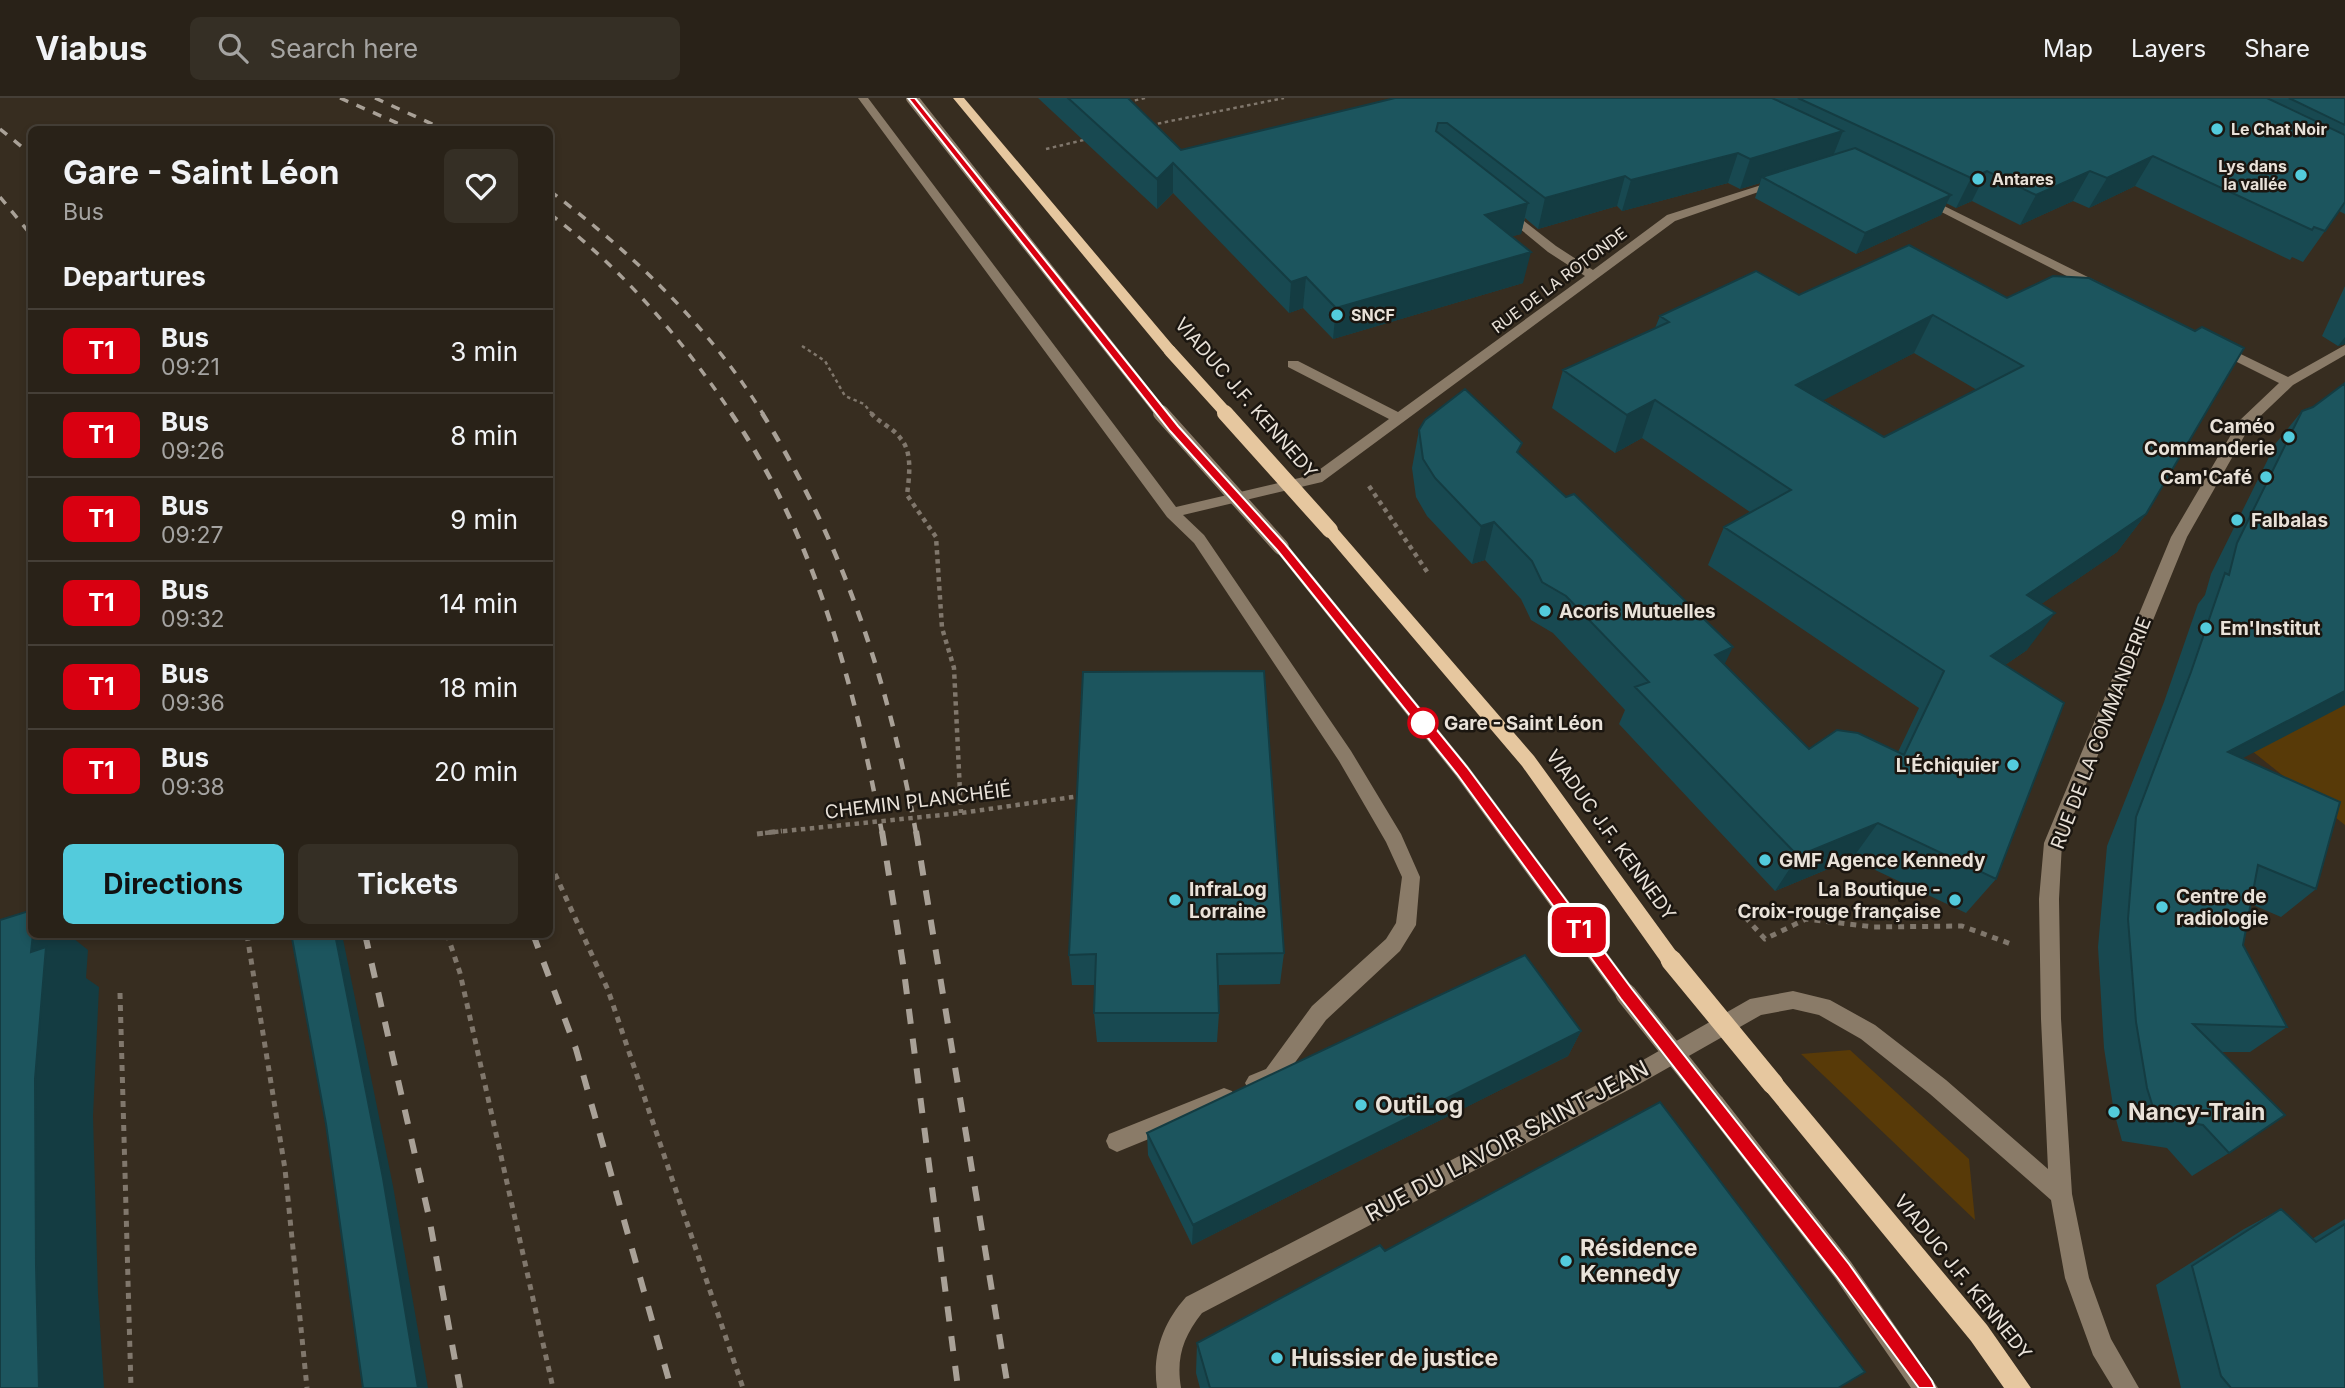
<!DOCTYPE html>
<html lang="en">
<head>
<meta charset="utf-8">
<style>
	:root { --surface:#292218; --page:#352f25; --text:#f1f3f6; --muted:#a5a4a2; --line:#453f37; --accent:#53cbdc }
	body { margin:0; font-family:Inter,sans-serif; background:var(--page); color:var(--text); height:100vh; display:flex; flex-direction:column; font-size:26px; white-space:nowrap }
	* { box-sizing:border-box; margin:0 }
	p { font-size:23px; color:var(--muted) }
	.icon { flex:none; width:38px; height:38px; fill:none; stroke:currentColor; stroke-width:2; stroke-linecap:round; stroke-linejoin:round }
	.map { position:relative; flex:1; overflow:hidden }
	.details { position:absolute; left:28px; top:28px; width:525px; height:812px; display:flex; flex-direction:column; background:var(--surface); border-radius:10px; box-shadow:0 4px 10px #0003,0 0 0 2px var(--line) }
	.details>* { flex:none }
	.badge { padding:0 14px; border-radius:10px; font-size:24px; line-height:46px }
	.map>.badge { position:absolute; translate:-50% -50%; box-shadow:0 0 0 4px #fff }
	h2 { padding:0 35px; font-size:26px; line-height:63px }
	.round { display:grid; place-items:center; flex:none; width:74px; height:74px; border-radius:10px; background:var(--page) }
	.head { display:flex; align-items:center; justify-content:space-between; height:119px; padding:0 35px }
	h1 { font-size:33px; font-weight:700; line-height:52px }
	.primary-button { display:flex; gap:14px; margin-top:auto; padding:14px 35px }
	.primary-button a { flex:1; height:80px; border-radius:10px; background:var(--accent); color:#111; font-size:28px; font-weight:700; line-height:80px; text-align:center }
	.primary-button a+a { background:var(--page); color:var(--text) }
	ul { padding:0; list-style:none }
	li { display:flex; align-items:center; gap:21px; height:84px; padding:0 35px; border-top:2px solid var(--line) }
	li div { flex:1 }
	li b { display:block; font-size:26px }
	li em { font-style:normal }
	li .badge { min-width:77px; font-weight:700; text-align:center }
	header { display:flex; align-items:center; gap:42px; box-sizing:border-box; height:98px; padding:0 35px; background:var(--surface); border-bottom:2px solid var(--line) }
	header strong { font-size:33px }
	nav { display:flex; gap:38px; margin-inline-start:auto; font-size:24px }
	.search { width:490px; height:63px; background:var(--page); display:flex; align-items:center; gap:18px; box-sizing:border-box; padding:0 24px; border-radius:10px; color:var(--muted); font-size:26px }
	.map>svg:first-child { display:block }
</style>
</head>
<body>
<header>
<strong>Viabus</strong>
<div class="search"><svg class="icon" aria-label="search" viewBox="0 0 24 24"><circle cx="10" cy="10" r="6"/><path d="M15 15l6 6"/></svg>Search here</div>
<nav><a>Map</a><a>Layers</a><a>Share</a></nav>
</header>
<div class="map">
<svg width="2345" height="1290" viewBox="0 0 2345 1290">
	<rect width="100%" height="100%" fill="#372d20"/>
	<!-- green -->
	<path fill="#583a08" d="M2345,603V727L2247,649Z
		M1850,952L1969,1061L1975,1122L1801,956Z"/>
	<g fill="none" stroke-linecap="round" stroke-linejoin="round">
		<!-- path-far2 -->
		<path stroke="#80776c" stroke-width="2.5" stroke-dasharray="3.5 3.5" stroke-linecap="butt" d="M1128,4L1145,0
			M1151,27L1284,0
			M1046,51L1088,41
			M802,248L825,263L845,298L864,306L872,316"/>
		<!-- path-far1 -->
		<path stroke="#80776c" stroke-width="4.5" stroke-dasharray="4.5 4.5" stroke-linecap="butt" d="M871,315C879,325 894,330 901,341C913,355 909,380 907,397L936,439L942,530L954,570L961,715
			M1369,388L1428,475
			M765,735L961,715L1080,698"/>
		<!-- path -->
		<path stroke="#80776c" stroke-width="5" stroke-dasharray="6 6" stroke-linecap="butt" d="M757,736L782,733
			M550,765L608,892L743,1290
			M1737,810L1765,841L1806,821L1874,829L1962,828L2011,846
			M447,836L460,875L553,1290
			M247,837L285,1071L307,1290
			M120,895L131,1290"/>
		<!-- minor -->
		<path fill="#8a7b68" fill-rule="evenodd" d="M858,0H868L1176,409L1312,377L1389,321L1288,269V263H1298L1398,314L1585,178L1548,154L1502,116V112H1510L1556,148L1593,172L1667,117L1777,82L1787,84L1675,123L1322,384L1183,417L1204,437L1351,653L1401,736L1420,779L1416,827L1400,853L1326,922L1280,985L1256,995L1249,992L1245,985L1249,978L1266,971L1312,908L1386,841L1396,825L1402,779L1386,744L1339,663L1194,445L1167,419Z
			M1922,97L2104,187L2106,190L2096,193L1918,102L1916,100Z
			M2216,244L2288,279L2345,247V257L2293,287L2250,328L2187,439L2062,745L2059,801L2061,921L2072,1096L2089,1180L2111,1241L2139,1290H2113L2093,1257L2065,1180L2051,1102L1930,996L1861,941L1819,917L1793,911L1761,917L1636,988L1202,1215C1183,1239 1176,1260 1181,1290H1157C1152,1255 1163,1225 1186,1199L1622,974L1750,901L1793,893L1830,902L1875,927L1946,982L2048,1071L2041,921L2039,801L2044,745L2171,439L2239,323L2279,285L2211,251L2209,248Z
			M1281,444L1286,445L1468,668L1633,890L1636,896L1633,902L1626,905L1619,902L1456,678L1276,453L1273,449Z
			M1224,990L1232,993L1235,1000L1232,1007L1117,1054L1109,1050L1106,1043L1109,1036Z
			M1714,996L1722,999L1851,1164L1938,1290H1911L1835,1180L1706,1013L1703,1006L1706,999Z"/>
		<!-- major -->
		<path fill="#e6c79f" fill-rule="evenodd" d="M953,0H964L1175,250V256H1165Z
			M1330,427L1335,428L1534,658L1678,856L1681,862L1678,868L1671,871L1664,868L1522,668L1325,436L1322,432Z
			M1773,976L1780,979L1987,1227L2031,1290H2004L1971,1243L1766,993L1762,986L1766,979Z"/>
		<!-- rail-far2 -->
		<path stroke="#a9a197" stroke-width="3.5" stroke-dasharray="9 9" stroke-linecap="butt" d="M340,0L413,32
			M375,0L445,32
			M0,31L32,57
			M550,93C633,156 708,227 763,316
			M0,99L32,138
			M550,116C624,172 681,240 732,316"/>
		<!-- rail-far1 -->
		<path stroke="#a9a197" stroke-width="4.5" stroke-dasharray="11 11" stroke-linecap="butt" d="M731,315C815,439 855,589 882,735
			M762,315C844,448 888,582 916,735"/>
		<!-- rail -->
		<path stroke="#a9a197" stroke-width="6" stroke-dasharray="15 15" stroke-linecap="butt" d="M882,733L903,866L958,1290
			M916,733L1008,1290
			M365,836L429,1119L460,1290
			M533,836L576,951L671,1290"/>
		<!-- minor-bridge-far2 -->
		<path stroke="#8a7b68" stroke-width="12" d="M912,0L1162,316"/>
		<!-- minor-bridge-far1 -->
		<path stroke="#8a7b68" stroke-width="16" d="M1161,315L1281,449"/>
		<!-- minor-bridge -->
		<path stroke="#8a7b68" stroke-width="21" d="M1626,896L1714,1006"/>
		<!-- major-bridge-far2 -->
		<path stroke="#e6c79f" stroke-width="12" d="M1170,253L1227,316"/>
		<!-- major-bridge-far1 -->
		<path stroke="#e6c79f" stroke-width="16" d="M1225,315L1330,432"/>
		<!-- major-bridge -->
		<path stroke="#e6c79f" stroke-width="21" d="M1671,862L1773,986"/>
	</g>
	<!-- wall -->
	<path fill="#184951" fill-rule="evenodd" d="M1038,0H1128L1181,52L1395,0H2345V116L2339,113L2303,164L2292,159L2290,162L2135,88L2089,110L2073,103L2020,127L1972,103L1956,110L1946,105L1941,117L1856,156L1755,100L1760,85L1740,91L1728,85L1622,113L1617,108L1538,131L1525,120L1521,136L1512,138L1523,185L1333,241L1303,210L1289,215L1173,95L1157,111Z
		M2345,188V246L2338,248L2322,238Z
		M1799,197L2007,200L2146,416L2117,454L2041,506L2027,552L2005,567L1996,781L1966,815L1852,761L1775,793L1619,626L1625,612L1553,535L1531,522L1521,501L1485,462L1472,466L1427,418L1416,399L1412,370L1419,332L1519,356L1724,566L1809,651L1898,654L1919,610L1708,467L1724,429L1750,414L1642,340L1615,355L1552,310L1563,272L1655,230L1660,218ZM1914,255L1977,292L1884,339L1823,302Z
		M2313,309L2242,661L2316,791L2281,819L2251,806L2243,847L2287,929L2250,954H2221L2229,1055L2192,1078L2167,1050L2122,1043L2114,1014L2104,950L2098,849L2107,748L2164,604L2198,506L2205,497L2211,476L2276,345L2302,313Z
		M1284,855L1280,886L1218,887L1219,915L1217,944H1097L1094,915L1095,887H1072L1069,857Z
		M1581,933L1568,958L1192,1147L1148,1057L1147,1035Z
		M2281,1111L2312,1141L2345,1121V1290H2181L2156,1187L2244,1131Z
		M1385,1153L1839,1290H1200L1196,1275L1197,1245Z"/>
	<!-- shaded-wall -->
	<path fill="#143c42" d="M1843,33L1831,63L1762,79L1760,85L1740,91L1750,61Z
		M1738,55L1728,85L1622,113L1631,82Z
		M2153,58L2135,88L2089,110L2107,80Z
		M1173,65V95L1157,111V81Z
		M1987,73L1972,103L1956,110L1971,80Z
		M2090,73L2073,103L2020,127L2036,97Z
		M1625,78L1617,108L1538,131L1545,100Z
		M1951,97L1941,117L1856,156L1865,135Z
		M1528,105L1521,136L1479,148L1485,117Z
		M1531,154L1523,185L1333,241L1336,210Z
		M1306,179L1303,210L1289,215L1291,184Z
		M1933,217L1914,255L1780,325L1796,287Z
		M2345,239V246L2338,248Z
		M1655,302L1642,340L1615,355L1627,317Z
		M2146,416L2117,454L2001,534L2027,497Z
		M1494,424L1485,462L1472,466L1481,428Z
		M2055,515L2027,552L1964,595L1991,558Z
		M1733,549L1715,586V557Z
		M2345,593V607L2197,684L2228,654Z
		M1878,725L1852,761L1775,793L1798,758Z
		M33,836H68L88,852L86,880L99,889L93,1018L98,1196L104,1290H39L36,1167L35,981L31,854Z
		M335,836H342L393,1088L428,1290H418Z
		M1581,933L1568,958L1192,1147L1193,1127Z"/>
	<!-- building -->
	<path fill="#1c555e" stroke="#143c42" stroke-width="2" fill-rule="evenodd" d="M1068,0H1128L1181,52L1395,0H1772L1843,33L1750,61L1738,55L1631,82L1625,78L1545,100L1447,25H1438L1436,33L1528,105L1485,117L1531,154L1336,210L1306,179L1291,184L1173,65L1157,81Z
		M1798,0H2267L2345,37V104L2325,133L2314,129L2312,132L2153,58L2107,80L2090,73L2036,97L1987,73L1971,80Z
		M2289,0H2345V27Z
		M1855,50L1951,97L1865,135L1762,79Z
		M1909,147L2007,200L2053,178L2089,180L2195,233L2202,229L2244,250L2146,416L2027,497L2055,515L1991,558L2064,605L1996,781L1878,725L1798,758L1635,589L1649,584L1566,498L1542,484L1532,463L1494,424L1481,428L1435,380L1423,361L1419,332L1425,322L1465,291L1522,345L1517,354L1566,399L1574,396L1733,549L1715,557L1809,651L1837,632L1858,635L1904,657L1944,573L1724,429L1791,392L1655,302L1627,317L1563,272L1669,224L1660,218L1756,173L1799,197ZM1933,217L2023,268L1884,339L1796,287Z
		M2345,285V593L2228,654L2340,704L2316,791L2258,767L2243,847L2287,929L2193,926L2285,1017L2229,1055L2203,1027L2156,1019L2147,990L2136,924L2128,821L2136,719L2191,574L2225,475L2229,477L2237,445L2302,313L2313,309Z
		M1264,573L1284,855L1217,856L1219,915H1094L1096,856L1069,857L1083,574Z
		M32,812V836H33L31,854L46,849L35,981L36,1167L39,1290H0V822Z
		M301,836H335L383,1080L418,1290H363L326,1026L292,840Z
		M1525,857L1581,933L1193,1127L1147,1035Z
		M1660,1004L1865,1274L1838,1290H1210L1197,1245L1380,1147L1385,1153Z
		M2281,1111L2316,1144L2345,1126V1290H2231L2221,1278L2192,1168Z"/>
	<!-- line -->
	<path fill="#d90011" stroke="#fff" stroke-width="2" d="M908,0H915L1178,328L1285,446L1467,669L1632,891L1849,1166L1932,1283L1935,1290H1919L1837,1179L1621,901L1457,676L1277,452L1170,333Z"/>
	<!-- markers -->
	<g fill="#53cbdc" stroke="#1b1610" stroke-width="2.5">
		<circle cx="2217" cy="31" r="7"/>
		<circle cx="2301" cy="77" r="7"/>
		<circle cx="1978" cy="81" r="7"/>
		<circle cx="1337" cy="217" r="7"/>
		<circle cx="2289" cy="339" r="7"/>
		<circle cx="2266" cy="379" r="7"/>
		<circle cx="2237" cy="422" r="7"/>
		<circle cx="1545" cy="513" r="7"/>
		<circle cx="2206" cy="530" r="7"/>
		<circle cx="2013" cy="667" r="7"/>
		<circle cx="1765" cy="762" r="7"/>
		<circle cx="1175" cy="802" r="7"/>
		<circle cx="1955" cy="802" r="7"/>
		<circle cx="2162" cy="809" r="7"/>
		<circle cx="1361" cy="1007" r="7"/>
		<circle cx="2114" cy="1014" r="7"/>
		<circle cx="1566" cy="1163" r="7"/>
		<circle cx="1277" cy="1260" r="7"/>
	</g>
	<circle fill="#fff" stroke="#d90011" stroke-width="3.5" cx="1423" cy="625" r="14"/>
	<g text-anchor="middle" dominant-baseline="central" stroke-width="5" stroke-linejoin="round" paint-order="stroke">
		<!-- far-poi labels -->
		<g font-size="16" font-weight="bold" fill="#e9e2d9" stroke="#1b1610" text-anchor="start">
			<text x="2231" y="31">Le Chat Noir</text>
			<text x="2287" y="68" text-anchor="end">Lys dans<tspan x="2287" dy="18">la vallée</tspan></text>
			<text x="1992" y="81">Antares</text>
			<text x="1351" y="217">SNCF</text>
		</g>
		<!-- far-street labels -->
		<g font-size="16" fill="#e9e2d9" stroke="#1b1610">
			<text transform="translate(1559 182) rotate(-37)">RUE DE LA ROTONDE</text>
		</g>
		<!-- street labels -->
		<g font-size="19" fill="#e9e2d9" stroke="#1b1610">
			<text transform="translate(1246 300) rotate(49)">VIADUC J.F. KENNEDY</text>
			<text transform="translate(2101 635) rotate(-69)">RUE DE LA COMMANDERIE</text>
			<text transform="translate(918 703) rotate(-7)">CHEMIN PLANCHÉIÉ</text>
			<text transform="translate(1611 737) rotate(54)">VIADUC J.F. KENNEDY</text>
			<text transform="translate(1963 1179) rotate(51)">VIADUC J.F. KENNEDY</text>
		</g>
		<!-- poi labels -->
		<g font-size="19" font-weight="bold" fill="#e9e2d9" stroke="#1b1610" text-anchor="start">
			<text x="2275" y="328" text-anchor="end">Caméo<tspan x="2275" dy="22">Commanderie</tspan></text>
			<text x="2252" y="379" text-anchor="end">Cam'Café</text>
			<text x="2251" y="422">Falbalas</text>
			<text x="1559" y="513">Acoris Mutuelles</text>
			<text x="2220" y="530">Em'Institut</text>
			<text x="1999" y="667" text-anchor="end">L'Échiquier</text>
			<text x="1779" y="762">GMF Agence Kennedy</text>
			<text x="1189" y="791">InfraLog<tspan x="1189" dy="22">Lorraine</tspan></text>
			<text x="1941" y="791" text-anchor="end">La Boutique -<tspan x="1941" dy="22">Croix-rouge française</tspan></text>
			<text x="2176" y="798">Centre de<tspan x="2176" dy="22">radiologie</tspan></text>
		</g>
		<!-- stop labels -->
		<g font-size="19" font-weight="bold" fill="#e9e2d9" stroke="#1b1610" text-anchor="start">
			<text x="1444" y="625">Gare - Saint Léon</text>
		</g>
		<!-- near-poi labels -->
		<g font-size="23" font-weight="bold" fill="#e9e2d9" stroke="#1b1610" text-anchor="start">
			<text x="1375" y="1007">OutiLog</text>
			<text x="2128" y="1014">Nancy-Train</text>
			<text x="1580" y="1150">Résidence<tspan x="1580" dy="26">Kennedy</tspan></text>
			<text x="1291" y="1260">Huissier de justice</text>
		</g>
		<!-- near-street labels -->
		<g font-size="23" fill="#e9e2d9" stroke="#1b1610">
			<text transform="translate(1507 1043) rotate(-28)">RUE DU LAVOIR SAINT-JEAN</text>
		</g>
	</g>
</svg>
<b class="badge" style="left:1579px;top:832px;background:#d90011;color:#fff">T1</b>
<section class="details">
<div class="head"><div><h1>Gare - Saint Léon</h1><p>Bus</p></div><a class="round"><svg class="icon" aria-label="heart" viewBox="0 0 24 24"><path d="M12 20l-8-8c-3-5 5-10 8-4 3-6 11-1 8 4z"/></svg></a></div>
<h2>Departures</h2>
<ul>
<li><span class="badge" style="background:#d90011;color:#fff">T1</span><div><b>Bus</b><p>09:21</p></div><em>3 min</em></li>
<li><span class="badge" style="background:#d90011;color:#fff">T1</span><div><b>Bus</b><p>09:26</p></div><em>8 min</em></li>
<li><span class="badge" style="background:#d90011;color:#fff">T1</span><div><b>Bus</b><p>09:27</p></div><em>9 min</em></li>
<li><span class="badge" style="background:#d90011;color:#fff">T1</span><div><b>Bus</b><p>09:32</p></div><em>14 min</em></li>
<li><span class="badge" style="background:#d90011;color:#fff">T1</span><div><b>Bus</b><p>09:36</p></div><em>18 min</em></li>
<li><span class="badge" style="background:#d90011;color:#fff">T1</span><div><b>Bus</b><p>09:38</p></div><em>20 min</em></li>
</ul>
<div class="primary-button"><a>Directions</a><a>Tickets</a></div>
</section>
</div>
</body>
</html>
